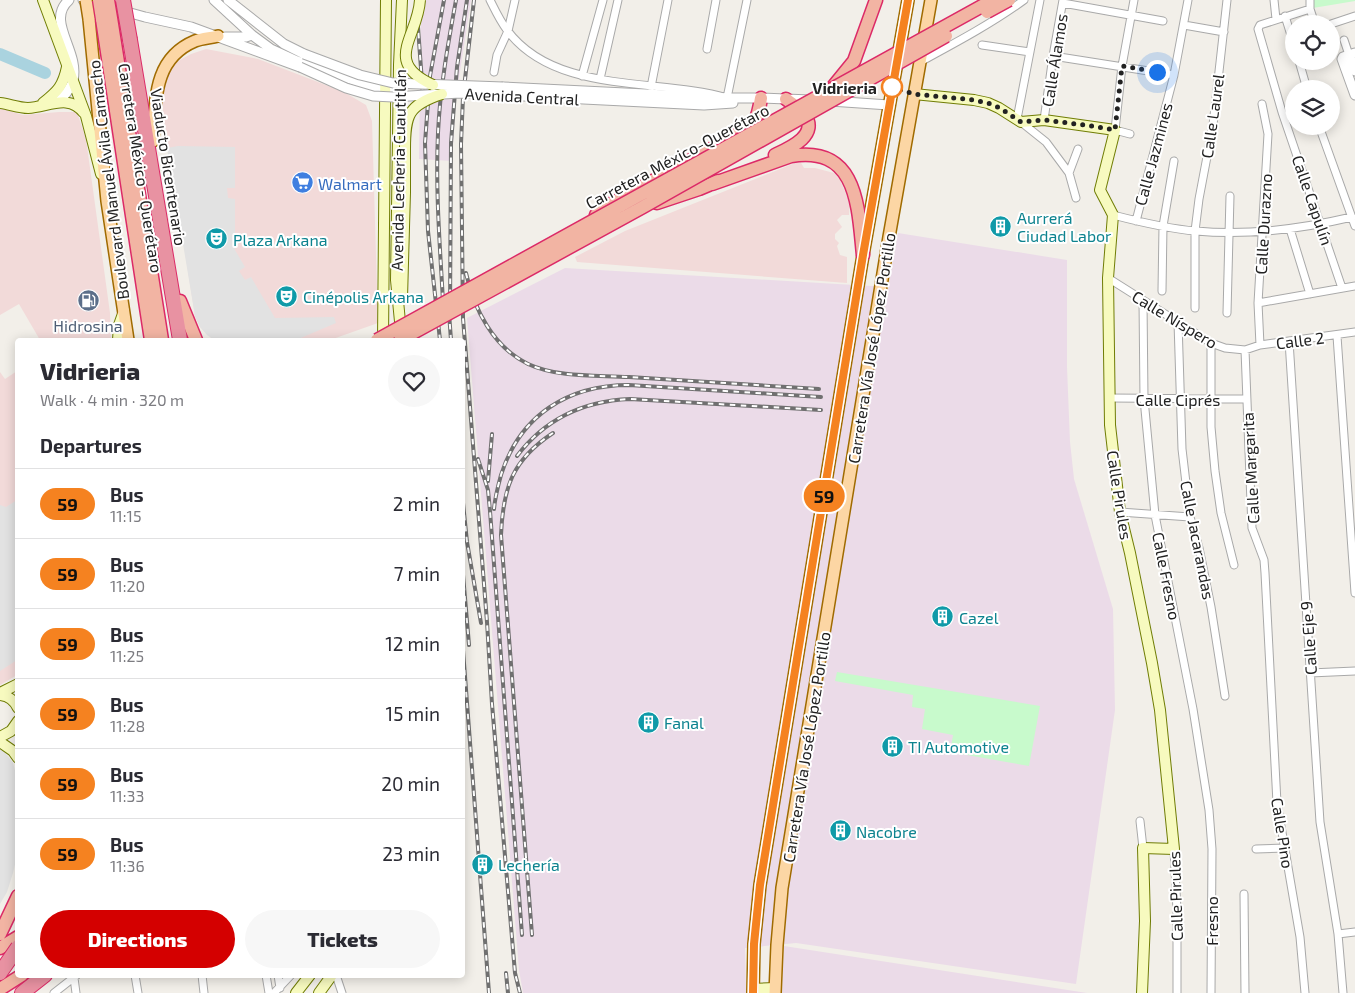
<!DOCTYPE html>
<html lang="en">
<head>
<meta charset="utf-8">
<style>
	:root { --surface:#fff; --page:#f7f7f7; --text:#2b2b33; --muted:#7c7c81; --line:#e1e1e2; --accent:#d40000 }
	body { margin:0; font-family:"Exo 2",sans-serif; background:var(--page); color:var(--text); height:100vh; display:flex; flex-direction:column; font-size:19px; white-space:nowrap }
	* { box-sizing:border-box; margin:0 }
	p { font-size:16px; color:var(--muted) }
	.icon { flex:none; width:28px; height:28px; fill:none; stroke:currentColor; stroke-width:2; stroke-linecap:round; stroke-linejoin:round }
	.map { position:relative; flex:1; overflow:hidden }
	.panel { position:absolute; left:15px; top:338px; width:450px; height:640px; display:flex; flex-direction:column; background:var(--surface); border-radius:5px; box-shadow:0 2px 12px #0003 }
	.panel>* { flex:none }
	.badge { padding:0 10px; border-radius:16px; font-size:18px; line-height:32px }
	.tools { position:absolute; left:1285px; top:15px; display:grid; gap:10px }
	.tools a { display:grid; place-items:center; width:55px; height:55px; border-radius:50%; background:var(--surface); box-shadow:0 2px 12px #0003; font-size:25px }
	.you { position:absolute; width:25px; height:25px; margin:-12px; border:4px solid #fff; border-radius:50%; background:#1a73e8; box-shadow:0 0 0 8px #1a73e833 }
	.map>.badge { position:absolute; translate:-50% -50%; box-shadow:0 0 0 2px #fff }
	h2 { padding:0 25px; font-size:19px; line-height:45px }
	.round { display:grid; place-items:center; flex:none; width:52px; height:52px; border-radius:26px; background:var(--page) }
	.head { display:flex; align-items:center; justify-content:space-between; height:85px; padding:0 25px }
	h1 { font-size:24px; font-weight:800; line-height:38px }
	.action { display:flex; gap:10px; margin-top:auto; padding:10px 25px }
	.action a { flex:1; height:58px; border-radius:30px; background:var(--accent); color:#fff; font-size:20px; font-weight:800; line-height:58px; text-align:center }
	.action a+a { background:var(--page); color:var(--text) }
	ul { padding:0; list-style:none }
	li { display:flex; align-items:center; gap:15px; height:70px; padding:0 25px; border-top:1px solid var(--line) }
	li div { flex:1 }
	li b { display:block; font-size:19px }
	li em { font-style:normal }
	li .badge { min-width:55px; font-weight:700; text-align:center }
	.map>svg:first-child { display:block }
</style>
</head>
<body>
<div class="map">
<svg width="1355" height="993" viewBox="0 0 1355 993">
	<rect width="100%" height="100%" fill="#f2efe9"/>
	<!-- commercial -->
	<path fill="#f2dad9" d="M206,49L258,59L344,92L366,105L372,121L378,323L330,340H214L200,327L195,316L174,182L166,139L161,92L169,71L178,61L191,54Z
		M0,108L23,115L59,112H77L86,139L110,313L111,340H40L19,304L0,315Z
		M800,161L804,168H815L834,173L840,180L846,194L850,195L849,215H842L837,220L842,227L835,234V239L839,243L837,246L840,255L847,257V283L577,262L575,257L625,231Z
		M17,371V675L0,685V372L5,379Z"/>
	<!-- industrial -->
	<path fill="#ebdbe8" d="M421,0H471L456,97L452,161L419,159Z
		M898,233L1067,260V367L1070,442L1074,479L1113,609L1115,710L1076,984L796,943L745,948L746,993H523L519,970L467,318L565,268L888,287Z
		M784,946L1087,993H782Z"/>
	<!-- park -->
	<path fill="#c8facc" d="M1313,0H1355V1L1313,8Z
		M837,672L1040,706L1029,766L950,752L953,735L922,729L925,709L912,707L913,695L835,681Z"/>
	<!-- parking -->
	<path fill="#e2e2e2" d="M178,146L235,147V188H227L228,198L235,199V250L245,267L239,271L245,280L251,277L275,318L334,317L336,323L296,340H214L207,335L200,327L195,316L167,148Z
		M17,500V660L0,671V505L6,507Z
		M0,749L4,751L13,763L17,778L18,852L13,873L7,892L0,904Z"/>
	<g fill="none" stroke-linecap="round" stroke-linejoin="round">
		<!-- river -->
		<path stroke="#aad3df" stroke-width="12" d="M0,54L45,73"/>
		<defs>
			<path id="minor" d="M490,0C495,10 500,21 507,30C555,95 659,78 727,98L747,0
				M1274,0L1276,19
				M1310,0V9L1315,24
				M1063,3L1163,21
				M1310,9L1260,25L1258,29L1282,112L1342,288
				M1285,16L1294,45
				M1331,24L1355,16
				M1184,25L1224,32
				M1344,40L1349,55
				M982,45L1030,52
				M707,49L716,0
				M1053,56L1174,75
				M1299,61L1307,89
				M920,62C955,43 991,24 1024,0
				M494,72L497,55L508,31L515,0
				M582,76L603,0
				M600,79L618,0
				M651,87L668,0
				M1017,119L1040,0
				M1044,120L1053,56L1063,0
				M1021,122L1046,142L1069,173L1076,198
				M1319,126L1355,226
				M1130,134L1115,130L1122,66L1134,0
				M1069,173L1078,149
				M1113,215C1140,222 1168,229 1196,231C1248,236 1301,229 1352,217
				M1136,221L1174,75L1188,0
				M1290,229L1310,294
				M1108,278L1211,343L1225,348L1245,350L1260,345L1355,332
				M1162,291L1163,226L1174,161
				M1143,301L1144,399L1155,515L1193,709L1209,810L1212,849L1211,993
				M1258,303L1355,286
				M1195,308V231L1199,199L1213,125L1227,0
				M1227,313L1230,196
				M1178,322L1182,449L1190,517L1199,548L1211,607L1225,696
				M1337,336L1355,593
				M1289,341L1320,822L1338,934L1343,993
				M1211,343V427L1215,471L1221,513L1234,565
				M1260,345L1258,303L1268,134L1262,104
				M1245,350L1252,528L1264,560L1265,573L1277,803L1300,937L1305,993
				M1109,398L1247,399
				M1120,512L1190,517
				M1310,673L1355,671
				M1140,821L1143,848
				M1174,849L1177,911V993
				M1256,849L1285,848
				M1244,894L1245,993
				M1338,934L1355,932
				M135,975L138,993
				M202,975L204,993
				M266,975L269,993
				M278,975L280,988
				M336,975L342,993
				M74,978L76,993
				M54,993L77,975
				M274,993L291,975"/>
			<path id="tertiary" d="M83,0L145,17L191,27L300,67
				M214,0L252,35L271,49L297,61L385,91L399,92
				M228,0L284,44L304,54
				M225,37H246L252,35
				M1355,53L1343,57L1342,59L1355,95
				M1349,55L1355,71
				M503,87L727,98H761L810,100
				M501,95L704,105L733,103
				M830,101L889,105
				M58,102C64,96 71,89 73,80C80,51 45,21 69,0"/>
			<path id="secondary" d="M43,0L86,116L101,174
				M914,94L974,100L988,103L999,108L1021,122L1044,120L1115,130L1100,190L1113,215L1108,278L1110,425L1120,512L1130,553L1152,663L1160,710L1174,849L1143,848L1145,921L1142,993
				M0,103C9,104 19,108 28,108C48,107 69,93 84,113
				M43,103C58,91 63,86 67,67
				M402,298L405,192
				M401,332L396,280L399,65L402,0
				M118,340L119,325L124,311
				M383,340L386,0
				M0,693L18,684
				M0,695C9,696 14,700 18,708
				M0,737L11,731L18,721
				M0,742L13,751L18,758
				M753,989L775,988
				M296,993L310,975
				M319,993L332,975"/>
			<path id="primary" d="M89,19L107,201L128,340
				M153,141C156,102 152,59 195,41C202,38 210,38 218,36
				M753,993L754,944L760,885L863,255L908,0
				M775,993L777,945L782,888L889,237L931,0"/>
			<path id="trunk" d="M111,18L162,340
				M102,19L151,340
				M832,88L854,61L876,0
				M730,138C754,125 757,125 761,98
				M775,155C790,148 820,135 804,114C799,108 792,104 786,99
				M712,184L791,156C858,145 858,207 863,255
				M657,203L699,189L718,181
				M596,215L609,205L713,148
				M180,301L196,340
				M0,934L18,896
				M0,948L18,937
				M0,989L22,975"/>
			<path id="motorway" d="M130,40L180,340
				M22,993L45,975"/>
		</defs>
		<!-- minor casing -->
		<use href="#minor" stroke="#a9a9a9" stroke-width="9"/>
		<!-- tertiary casing -->
		<use href="#tertiary" stroke="#a9a9a9" stroke-width="11"/>
		<!-- secondary casing -->
		<use href="#secondary" stroke="#707d05" stroke-width="12"/>
		<!-- primary casing -->
		<use href="#primary" stroke="#a06b00" stroke-width="14"/>
		<!-- trunk casing -->
		<use href="#trunk" stroke="#dc2a67" stroke-width="15"/>
		<!-- motorway casing -->
		<use href="#motorway" stroke="#dc2a67" stroke-width="16"/>
		<!-- minor -->
		<use href="#minor" stroke="#fff" stroke-width="7"/>
		<!-- tertiary -->
		<use href="#tertiary" stroke="#fff" stroke-width="9"/>
		<!-- secondary -->
		<use href="#secondary" stroke="#f7fabf" stroke-width="10"/>
		<!-- primary -->
		<use href="#primary" stroke="#fcd6a4" stroke-width="11"/>
		<!-- trunk -->
		<use href="#trunk" stroke="#f2b4a3" stroke-width="12"/>
		<!-- motorway -->
		<use href="#motorway" stroke="#e892a2" stroke-width="14"/>
		<defs>
			<path id="rail" d="M416,0L423,96
				M474,0L463,97L461,144L463,318L487,622L492,704L515,973L520,993
				M466,273C474,309 493,347 528,364C558,378 597,375 629,377C693,381 756,385 819,389
				M449,313L451,340
				M450,317L451,143L457,67L467,0
				M444,320C441,258 435,195 438,133C440,88 448,44 456,0
				M440,340L428,231L425,143L430,76L444,0
				M517,456C545,419 583,401 630,399L821,410
				M478,459L488,490L490,511L522,935
				M488,481L492,434
				M462,493L467,542L481,623
				M494,509C495,497 498,486 501,475C520,415 568,385 629,385L821,397
				M462,563L469,645
				M462,637L489,993
				M532,935L501,535C503,488 512,460 553,433
				M506,973L508,993"/>
		</defs>
		<!-- rail casing -->
		<use href="#rail" stroke="#707070" stroke-width="4"/>
		<!-- rail -->
		<use href="#rail" stroke="#fff" stroke-width="2" stroke-dasharray="5.5" stroke-linecap="butt"/>
		<defs>
			<path id="tertiary-bridge" d="M304,54L360,75L393,83L503,87
				M300,67L346,88L373,96L393,97L460,93L501,95"/>
			<path id="secondary-bridge" d="M420,0C418,37 382,62 433,85
				M405,192C405,178 405,163 405,149C405,115 408,105 442,94"/>
			<path id="primary-bridge" d="M86,0L89,19"/>
			<path id="trunk-bridge" d="M99,0L102,19
				M108,0L111,18
				M987,12L1009,0
				M377,340L993,0
				M400,340L643,207L946,36"/>
			<path id="motorway-bridge" d="M123,0L130,40
				M0,973L18,947"/>
		</defs>
		<!-- tertiary-bridge casing -->
		<use href="#tertiary-bridge" stroke="#a9a9a9" stroke-width="11" stroke-linecap="butt"/>
		<!-- secondary-bridge casing -->
		<use href="#secondary-bridge" stroke="#707d05" stroke-width="12" stroke-linecap="butt"/>
		<!-- primary-bridge casing -->
		<use href="#primary-bridge" stroke="#a06b00" stroke-width="14" stroke-linecap="butt"/>
		<!-- trunk-bridge casing -->
		<use href="#trunk-bridge" stroke="#dc2a67" stroke-width="15" stroke-linecap="butt"/>
		<!-- motorway-bridge casing -->
		<use href="#motorway-bridge" stroke="#dc2a67" stroke-width="16" stroke-linecap="butt"/>
		<!-- tertiary-bridge -->
		<use href="#tertiary-bridge" stroke="#fff" stroke-width="9"/>
		<!-- secondary-bridge -->
		<use href="#secondary-bridge" stroke="#f7fabf" stroke-width="10"/>
		<!-- primary-bridge -->
		<use href="#primary-bridge" stroke="#fcd6a4" stroke-width="11"/>
		<!-- trunk-bridge -->
		<use href="#trunk-bridge" stroke="#f2b4a3" stroke-width="12"/>
		<!-- motorway-bridge -->
		<use href="#motorway-bridge" stroke="#e892a2" stroke-width="14"/>
	</g>
	<g fill="none" stroke-linecap="round" stroke-linejoin="round">
		<defs>
			<path id="line" d="M753,993L754,944L760,885L863,255L908,0"/>
		</defs>
		<!-- line casing -->
		<use href="#line" stroke="#fff" stroke-width="11"/>
		<!-- line -->
		<use href="#line" stroke="#f58220" stroke-width="8"/>
		<!-- walk -->
		<path stroke="#222" stroke-width="5" stroke-dasharray="0 9" d="M892,87L914,94L974,100L988,103L1000,108L1021,122L1044,120L1085,125L1115,130L1122,66L1157,72"/>
	</g>
	<!-- icons -->
	<defs>
		<symbol id="supermarket-disc" viewBox="-11 -11 22 22"><circle r="9.5" fill="#3f7fe0" stroke="#fff"/><path d="M-6-5.5h2.5l.6 2H6L4.5 2H-2.5L-4.4-4H-6ZM-1.5 3.2a1.3 1.3 0 1 0 .1 0ZM3 3.2a1.3 1.3 0 1 0 .1 0Z" fill="#fff"/></symbol>
		<symbol id="building-disc" viewBox="-11 -11 22 22"><circle r="9.5" fill="#0f9aa8" stroke="#fff"/><path d="M-4-6H4V6H1V3H-1V6H-4ZM-2.5-4.3h1.7v1.8h-1.7ZM.8-4.3h1.7v1.8H.8ZM-2.5-1h1.7V.8h-1.7ZM.8-1h1.7V.8H.8Z" fill="#fff"/></symbol>
		<symbol id="theatre-disc" viewBox="-11 -11 22 22"><circle r="9.5" fill="#0f9aa8" stroke="#fff"/><path d="M-5-5.5Q0-4 5-5.5V0Q5 5 0 6Q-5 5-5 0ZM-3.3-2.5H-1v1.5H-3.3ZM1-2.5H3.3v1.5H1ZM-2.8 1Q0 5.5 2.8 1Z" fill="#fff"/></symbol>
		<symbol id="fuel-disc" viewBox="-11 -11 22 22"><circle r="9.5" fill="#5c6f8a" stroke="#fff"/><path d="M-5.5-6h7V0h2V4h1.3V-2.5L3-4.5l.8-.8L6-3V5H2.5V1h-1V6h-7ZM-4.2-4.7v3.2H.2V-4.7Z" fill="#fff"/></symbol>
	</defs>
	<g fill-rule="evenodd">
		<use href="#supermarket-disc" x="290" y="170" width="25" height="25"/>
		<use href="#building-disc" x="988" y="214" width="25" height="25"/>
		<use href="#theatre-disc" x="204" y="226" width="25" height="25"/>
		<use href="#theatre-disc" x="274" y="284" width="25" height="25"/>
		<use href="#fuel-disc" x="76" y="288" width="25" height="25"/>
		<use href="#building-disc" x="930" y="604" width="25" height="25"/>
		<use href="#building-disc" x="636" y="710" width="25" height="25"/>
		<use href="#building-disc" x="880" y="734" width="25" height="25"/>
		<use href="#building-disc" x="828" y="818" width="25" height="25"/>
		<use href="#building-disc" x="470" y="852" width="25" height="25"/>
	</g>
	<!-- markers -->
	<circle fill="#fff" stroke="#f58220" stroke-width="2.5" cx="892" cy="87" r="10"/>
	<g text-anchor="middle" dominant-baseline="central" stroke-width="4" stroke-linejoin="round" paint-order="stroke">
		<!-- street labels -->
		<g font-size="16" fill="#222" stroke="#fff">
			<text transform="translate(1054 60) rotate(-81)">Calle Álamos</text>
			<text transform="translate(522 96) rotate(3)">Avenida Central</text>
			<text transform="translate(1212 116) rotate(-82)">Calle Laurel</text>
			<text transform="translate(1153 154) rotate(-75)">Calle Jazmines</text>
			<text transform="translate(677 156) rotate(-28)">Carretera México-Querétaro</text>
			<text transform="translate(169 167) rotate(81)">Viaducto Bicentenario</text>
			<text transform="translate(141 168) rotate(81)">Carretera México - Querétaro</text>
			<text transform="translate(398 170) rotate(-89)">Avenida Lecheria Cuautitlán</text>
			<text transform="translate(108 180) rotate(-97)">Boulevard Manuel Ávila Camacho</text>
			<text transform="translate(1313 200) rotate(71)">Calle Capulín</text>
			<text transform="translate(1263 224) rotate(-87)">Calle Durazno</text>
			<text transform="translate(1175 319) rotate(31)">Calle Níspero</text>
			<text transform="translate(1300 340) rotate(-7)">Calle 2</text>
			<text transform="translate(871 348) rotate(-81)">Carretera Vía José López Portillo</text>
			<text x="1178" y="399">Calle Ciprés</text>
			<text transform="translate(1250 468) rotate(-93)">Calle Margarita</text>
			<text transform="translate(1120 495) rotate(81)">Calle Pirules</text>
			<text transform="translate(1198 540) rotate(79)">Calle Jacarandas</text>
			<text transform="translate(1167 576) rotate(79)">Calle Fresno</text>
			<text transform="translate(1308 638) rotate(-94)">Calle Eje 9</text>
			<text transform="translate(806 747) rotate(-81)">Carretera Vía José López Portillo</text>
			<text transform="translate(1283 833) rotate(81)">Calle Pino</text>
			<text transform="translate(1175 896) rotate(-92)">Calle Pirules</text>
			<text transform="translate(1211 921) rotate(-90)">Fresno</text>
		</g>
		<!-- stop labels -->
		<g font-size="16" font-weight="bold" fill="#222" stroke="#fff" text-anchor="end">
			<text x="877" y="87">Vidrieria</text>
		</g>
		<!-- shop labels -->
		<g font-size="16" fill="#366cbe" stroke="#fff" text-anchor="start">
			<text x="318" y="183">Walmart</text>
		</g>
		<!-- culture labels -->
		<g font-size="16" fill="#0d838f" stroke="#fff" text-anchor="start">
			<text x="1017" y="217">Aurrerá<tspan x="1017" dy="18">Ciudad Labor</tspan></text>
			<text x="233" y="239">Plaza Arkana</text>
			<text x="303" y="296">Cinépolis Arkana</text>
			<text x="959" y="617">Cazel</text>
			<text x="664" y="722">Fanal</text>
			<text x="908" y="746">TI Automotive</text>
			<text x="856" y="831">Nacobre</text>
			<text x="498" y="864">Lechería</text>
		</g>
		<!-- service labels -->
		<g font-size="16" fill="#4e5e75" stroke="#fff">
			<text x="88" y="325">Hidrosina</text>
		</g>
	</g>
</svg>
<div class="tools">
<a><svg class="icon" aria-label="locate" viewBox="0 0 24 24"><circle cx="12" cy="12" r="6"/><path d="M12 2v4M12 18v4M2 12h4M18 12h4"/></svg></a>
<a><svg class="icon" aria-label="layers" viewBox="0 0 24 24"><path d="M12 4l9 5-9 5-9-5zM3 14l9 5 9-5"/></svg></a>
</div>
<div class="you" style="left:1157px;top:72px"></div>
<b class="badge" style="left:824px;top:496px;background:#f58220;color:#111">59</b>
<section class="panel">
<div class="head"><div><h1>Vidrieria</h1><p>Walk · 4 min · 320 m</p></div><a class="round"><svg class="icon" aria-label="heart" viewBox="0 0 24 24"><path d="M12 20l-8-8c-3-5 5-10 8-4 3-6 11-1 8 4z"/></svg></a></div>
<h2>Departures</h2>
<ul>
<li><span class="badge" style="background:#f58220;color:#111">59</span><div><b>Bus</b><p>11:15</p></div><em>2 min</em></li>
<li><span class="badge" style="background:#f58220;color:#111">59</span><div><b>Bus</b><p>11:20</p></div><em>7 min</em></li>
<li><span class="badge" style="background:#f58220;color:#111">59</span><div><b>Bus</b><p>11:25</p></div><em>12 min</em></li>
<li><span class="badge" style="background:#f58220;color:#111">59</span><div><b>Bus</b><p>11:28</p></div><em>15 min</em></li>
<li><span class="badge" style="background:#f58220;color:#111">59</span><div><b>Bus</b><p>11:33</p></div><em>20 min</em></li>
<li><span class="badge" style="background:#f58220;color:#111">59</span><div><b>Bus</b><p>11:36</p></div><em>23 min</em></li>
</ul>
<div class="action"><a>Directions</a><a>Tickets</a></div>
</section>
</div>
</body>
</html>
